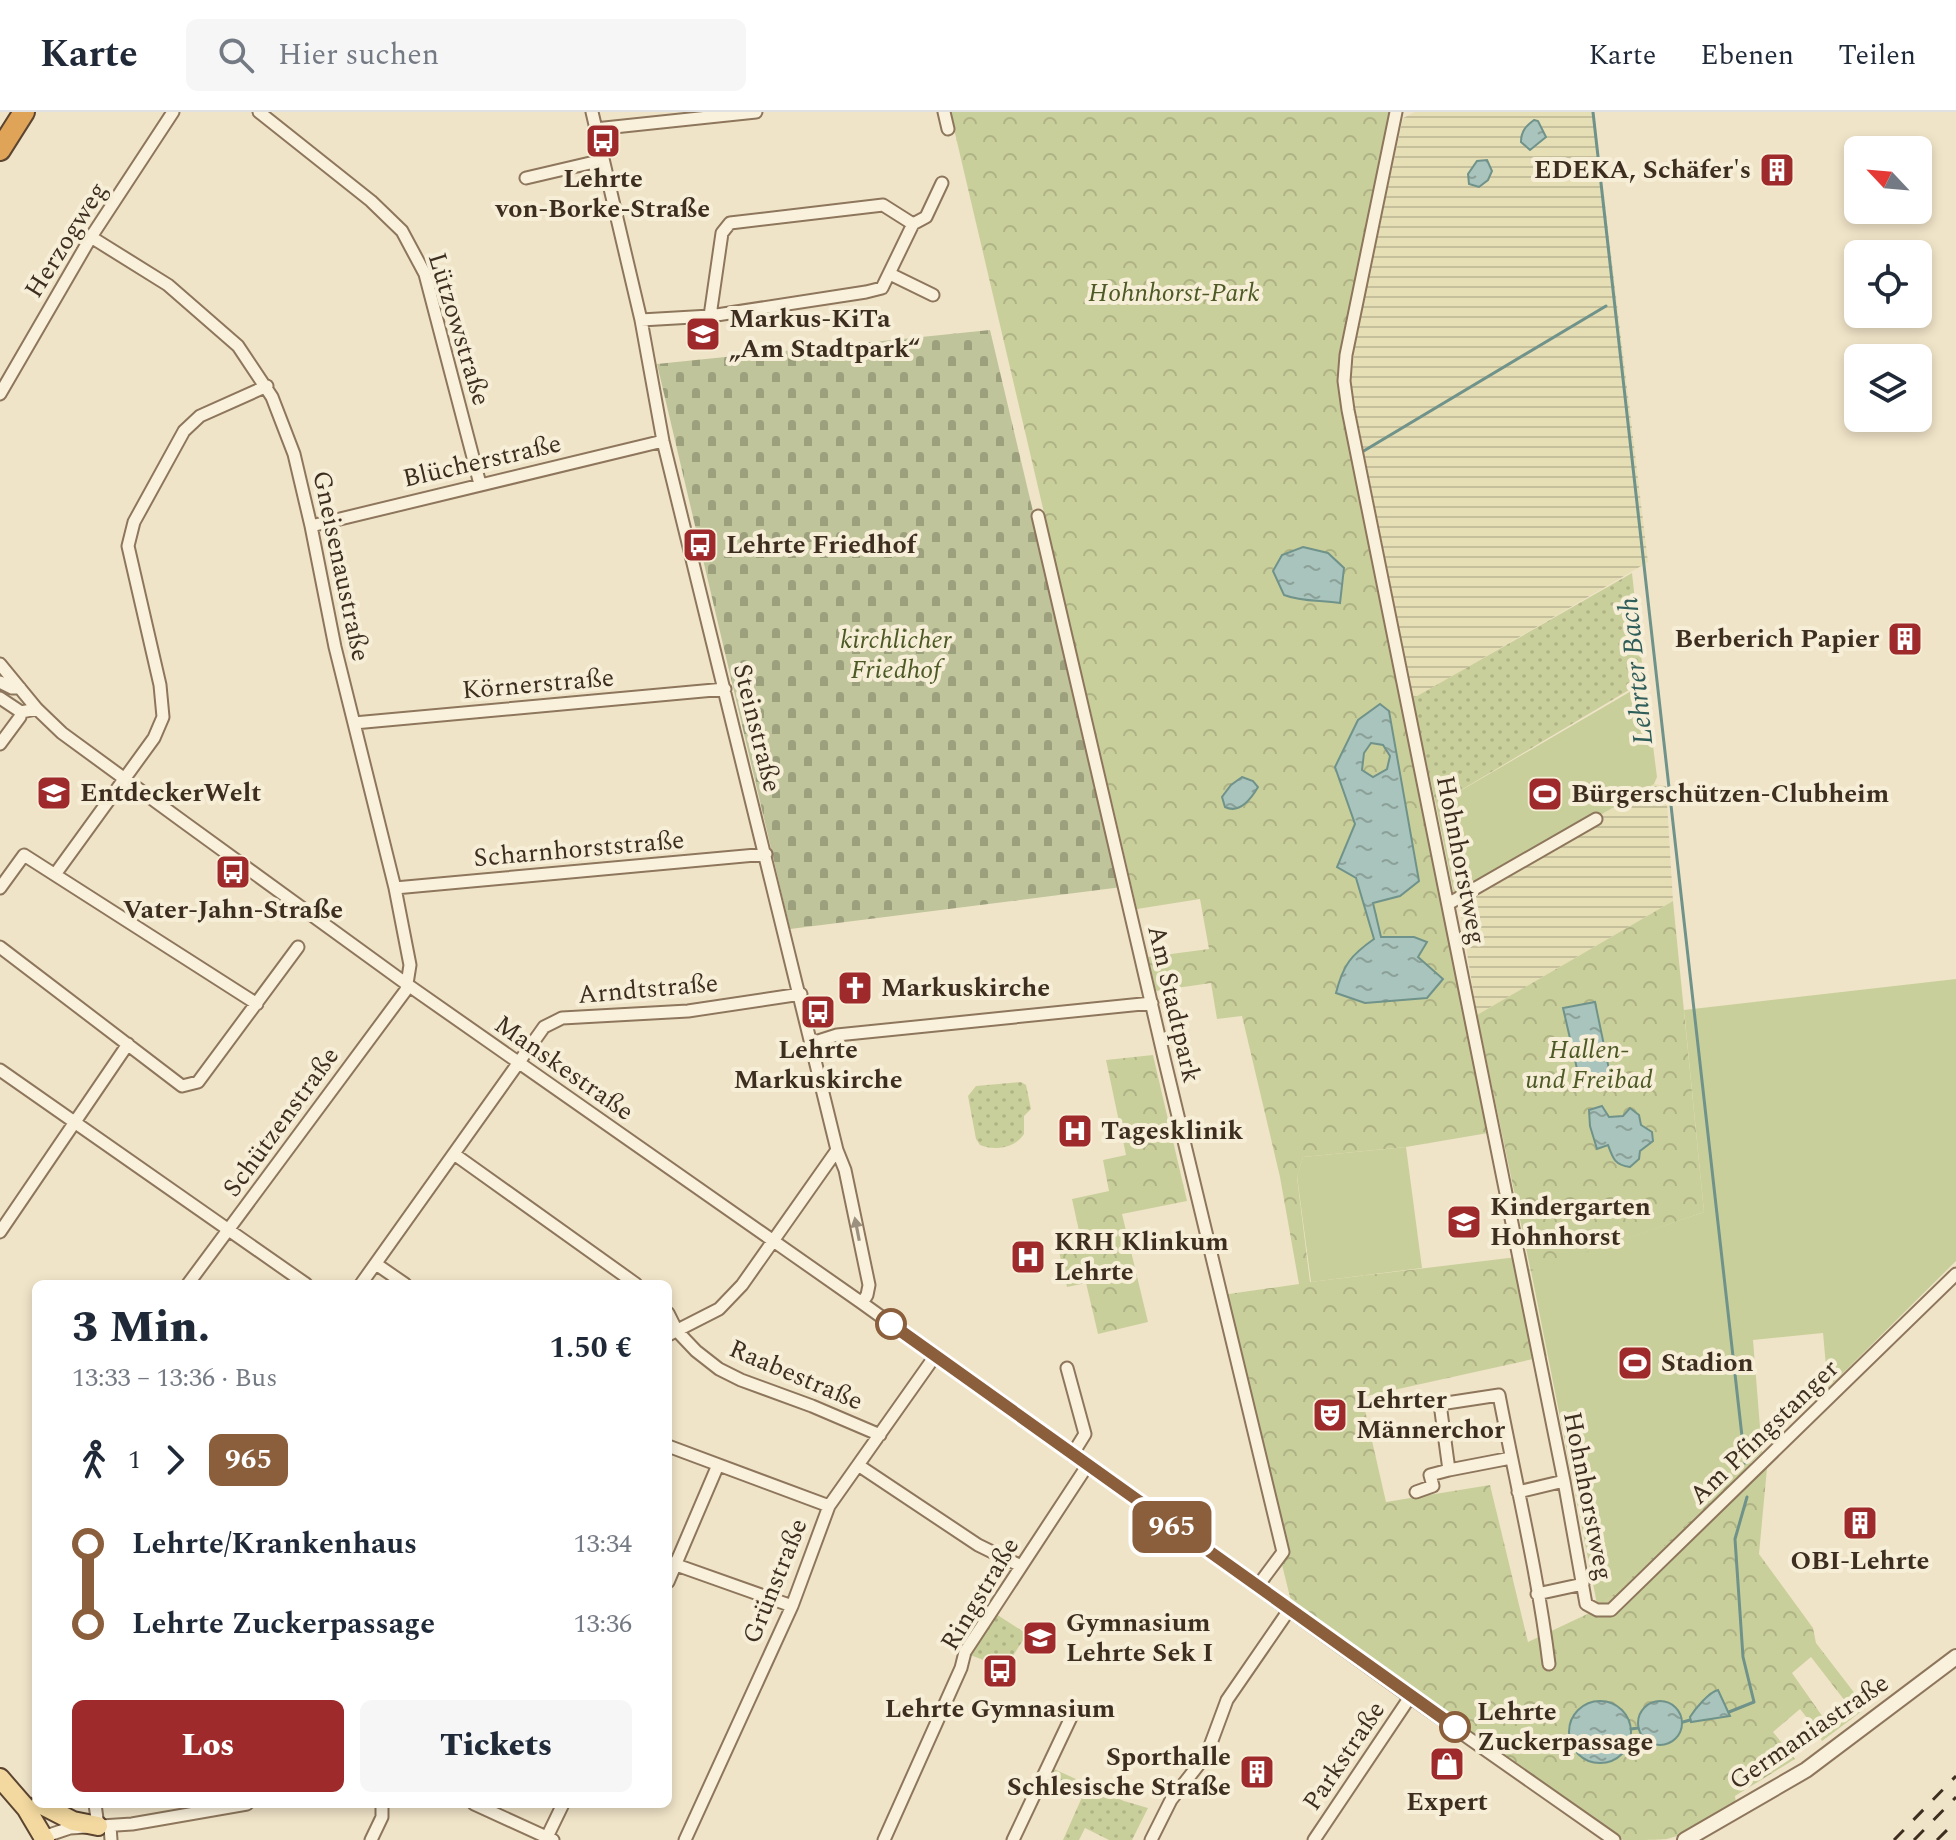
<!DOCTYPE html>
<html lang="de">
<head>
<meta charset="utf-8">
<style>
	:root { --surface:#fff; --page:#f6f6f7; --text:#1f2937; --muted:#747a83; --line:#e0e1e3; --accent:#9e2a2b }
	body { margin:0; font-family:Spectral,serif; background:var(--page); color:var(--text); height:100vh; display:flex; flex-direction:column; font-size:30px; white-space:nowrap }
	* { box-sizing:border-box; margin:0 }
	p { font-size:26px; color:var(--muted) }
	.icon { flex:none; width:44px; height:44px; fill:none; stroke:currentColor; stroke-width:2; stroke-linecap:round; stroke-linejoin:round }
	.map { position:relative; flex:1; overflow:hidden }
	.side { position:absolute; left:32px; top:1168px; width:640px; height:528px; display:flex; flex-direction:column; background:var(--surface); border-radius:12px; box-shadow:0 4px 12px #0003 }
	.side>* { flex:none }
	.badge { padding:0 16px; border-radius:12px; font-size:28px; line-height:52px }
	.needle { width:52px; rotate:296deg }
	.controls { position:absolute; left:1844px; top:24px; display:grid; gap:16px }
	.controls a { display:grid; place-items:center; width:88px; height:88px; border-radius:12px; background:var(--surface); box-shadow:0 4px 12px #0003; font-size:40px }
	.map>.badge { position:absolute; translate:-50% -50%; box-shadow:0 0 0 4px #fff }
	.legs { display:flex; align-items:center; gap:12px; height:88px; padding:0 40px; font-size:26px }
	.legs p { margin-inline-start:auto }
	.overview { display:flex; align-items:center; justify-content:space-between; height:136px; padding:0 40px }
	h1 { font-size:44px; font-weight:800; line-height:60px }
	.cta { display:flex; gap:16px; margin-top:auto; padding:16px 40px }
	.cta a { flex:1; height:92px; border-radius:12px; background:var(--accent); color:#fff; font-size:32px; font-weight:800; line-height:92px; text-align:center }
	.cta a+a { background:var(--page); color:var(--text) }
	ul { padding:0 40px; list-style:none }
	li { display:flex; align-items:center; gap:28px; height:80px; font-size:30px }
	li i { display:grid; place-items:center; width:12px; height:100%; margin:0 10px; background:currentColor }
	li i::after { content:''; width:20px; height:20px; margin:-10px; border:6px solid; border-radius:50%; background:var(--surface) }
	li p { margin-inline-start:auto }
	li:first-child i { background:linear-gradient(#0000 50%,currentColor 0) }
	li:last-child i { background:linear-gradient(currentColor 50%,#0000 0) }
	header { display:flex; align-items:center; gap:48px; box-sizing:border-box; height:112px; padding:0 40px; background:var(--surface); border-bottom:2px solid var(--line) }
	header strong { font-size:38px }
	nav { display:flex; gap:44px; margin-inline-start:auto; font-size:28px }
	.search { width:560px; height:72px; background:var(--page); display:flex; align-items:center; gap:20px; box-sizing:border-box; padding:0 28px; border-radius:12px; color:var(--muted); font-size:30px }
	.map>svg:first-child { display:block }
</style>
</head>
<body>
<header>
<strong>Karte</strong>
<div class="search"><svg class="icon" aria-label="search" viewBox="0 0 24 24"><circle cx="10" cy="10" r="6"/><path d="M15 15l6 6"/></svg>Hier suchen</div>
<nav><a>Karte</a><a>Ebenen</a><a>Teilen</a></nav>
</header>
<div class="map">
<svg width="1956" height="1728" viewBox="0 0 1956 1728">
	<defs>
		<pattern id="farmland-rules" width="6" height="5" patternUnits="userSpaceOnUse" patternTransform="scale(2)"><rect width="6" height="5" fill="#e6deb5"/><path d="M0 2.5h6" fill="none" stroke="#c6bf9b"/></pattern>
		<pattern id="grass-dots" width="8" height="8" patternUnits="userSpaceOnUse" patternTransform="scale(2)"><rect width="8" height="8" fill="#c9cf9b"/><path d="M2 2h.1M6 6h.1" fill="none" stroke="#aeb285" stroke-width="1.8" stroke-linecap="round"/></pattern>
		<pattern id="cemetery-stones" width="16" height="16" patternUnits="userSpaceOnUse" patternTransform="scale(2)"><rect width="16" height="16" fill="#bfc49a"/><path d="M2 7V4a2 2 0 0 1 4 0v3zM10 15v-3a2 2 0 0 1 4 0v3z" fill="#9ca07d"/></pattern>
		<pattern id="park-crowns" width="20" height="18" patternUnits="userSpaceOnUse" patternTransform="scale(2)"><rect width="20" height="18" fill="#c9cf9b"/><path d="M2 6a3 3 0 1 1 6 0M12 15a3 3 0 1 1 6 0" fill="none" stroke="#aeb285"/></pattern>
		<pattern id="water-ripples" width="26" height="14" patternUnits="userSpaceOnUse" patternTransform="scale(2)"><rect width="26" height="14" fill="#a9c4bc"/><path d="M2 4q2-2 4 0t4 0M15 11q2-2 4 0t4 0" fill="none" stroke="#8ba098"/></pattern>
	</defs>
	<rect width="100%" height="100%" fill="#f0e4c8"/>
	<!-- farmland -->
	<path fill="url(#farmland-rules)" d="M1415,0H1594L1648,450L1413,587L1359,341L1350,280L1357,214L1403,6Z
		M1654,672L1666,674L1673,789L1477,903L1458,785Z"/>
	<!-- grass -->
	<path fill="url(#grass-dots)" d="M1632,461L1644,569L1436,693L1412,587Z
		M1021,970L1026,973L1031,997L1024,1004V1022C1015,1036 995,1039 980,1033L976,1027L968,984L976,974Z
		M996,1502L1027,1522L1005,1556L970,1543Z
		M1054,1657L1124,1689L1148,1696L1132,1728H1109L1085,1716L1079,1728H1063L1083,1683L1049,1667Z"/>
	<!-- cemetery -->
	<path fill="url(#cemetery-stones)" d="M990,218L1122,775L790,817L657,252Z"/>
	<!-- park -->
	<path fill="url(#park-crowns)" d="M950,0H1393L1340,260L1494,1020L1406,1035L1303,1045L1297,1065L1310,1170L1517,1145L1526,1141L1547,1244L1362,1285L1386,1390L1490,1373L1528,1530L1598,1497L1749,1351L1767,1356L1759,1442L1813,1516L1816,1531L1866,1596L1822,1629L1819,1623L1852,1598L1811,1545L1792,1561L1825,1608L1815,1616L1800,1597L1773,1620L1795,1647L1735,1684L1736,1691C1714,1704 1692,1721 1667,1727C1660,1728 1633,1728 1623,1728L1293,1497L1215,1184L1299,1172L1280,1065L1242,904L1217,907L1211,871L1156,879L1148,845L1209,837L1200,787L1137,797Z
		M1673,789L1704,1100L1531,1160L1477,903Z
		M1153,943L1187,1089L1122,1102L1148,1210L1098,1222L1086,1171L1067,1175L1058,1135L1081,1128L1072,1087L1109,1079L1103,1048L1126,1043L1106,948Z"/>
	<!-- pitch -->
	<path fill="#c9cf9b" d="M1645,571L1657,665L1654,672L1458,785L1454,783L1436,693Z
		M1956,867V1149L1828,1276L1823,1221L1753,1228L1762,1340L1598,1497L1531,1159L1704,1100L1684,898Z
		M1406,1035L1422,1156L1311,1170L1297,1064L1303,1045Z"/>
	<!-- water -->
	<path fill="url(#water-ripples)" stroke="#6f938a" stroke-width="2" fill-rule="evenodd" d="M1534,8L1538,9L1546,25L1530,38L1521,30C1521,19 1526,14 1534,8Z
		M1487,48L1492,59L1488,68L1479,75L1469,72L1468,62L1477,49Z
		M1303,435L1328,441L1344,456L1340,491C1320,488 1302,490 1284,483L1273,459L1282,443Z
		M1380,592L1389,599L1419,769L1400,784L1373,791L1381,825H1414L1427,830L1418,845L1443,867L1427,886L1365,891L1336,881C1343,853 1351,843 1374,827L1356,766L1337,755L1355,712L1335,655L1358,608ZM1371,631L1383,633L1390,644L1387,657L1373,665L1362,658L1364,641Z
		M1242,665L1253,669L1258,675C1251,687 1239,702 1225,695L1222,685L1231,673Z
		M1595,890L1611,967L1581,974L1563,896Z
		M1602,994L1609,1005L1623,1004L1630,996L1639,1003L1641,1013L1652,1020L1653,1029L1640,1039L1639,1047L1630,1055C1615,1053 1613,1047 1608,1033L1597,1037L1590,1014L1589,998Z
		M1718,1578L1730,1604L1691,1610L1690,1605C1695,1597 1709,1580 1718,1578Z
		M1569 1620a31 31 0 1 1 62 0a31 31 0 1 1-62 0Z
		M1638 1611a22 22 0 1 1 44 0a22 22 0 1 1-44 0Z"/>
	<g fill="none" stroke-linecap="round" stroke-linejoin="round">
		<!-- stream -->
		<path stroke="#6f938a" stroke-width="3" d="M1593,0L1745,1351
			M1362,340L1606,194
			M1729,1600L1754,1590L1743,1545L1735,1427L1747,1385
			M1683,1610L1690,1608
			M1631,1617L1638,1616
			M1530,1633L1569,1626"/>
		<defs>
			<path id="minor" d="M259,0L371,89L402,119L425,162L480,372
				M592,0L641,208L663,329L837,1038L845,1058L869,1173L867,1183L862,1191
				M944,0L948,17
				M1396,0L1346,243L1344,269L1348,298L1564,1369L1586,1492L1597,1498H1611L1956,1162
				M595,17L756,0
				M526,66L603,48
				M913,112L926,105L942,71
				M91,125L168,173L238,234L272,285L294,342L311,414L335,535L395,776L410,853L406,878L188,1172
				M890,162L933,183
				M641,208L710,204L866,180L882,176L913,112L883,93L730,111L722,121L710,204
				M0,282L91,125L173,0
				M1038,404L1165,950L1283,1440L1257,1475
				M311,414L663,329
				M0,552L37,597L62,621L185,711L408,873L862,1191L1410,1585L1614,1728
				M0,570L12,576H20
				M0,586L21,600L37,597
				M354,611L725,577
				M0,632L20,605L21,600
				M56,761L154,626L163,605L160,573L128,434L134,410L184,319L200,304L267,274
				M0,776L24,743L257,892
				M395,776L766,742
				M1448,792L1596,707
				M0,835L182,974L198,970L298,835
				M812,931L837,923L1152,891
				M0,958L306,1172
				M454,1042L636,1172
				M0,1120L128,932
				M376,1152L405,1172
				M361,1172L544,915L562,906L688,899L801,882
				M668,1201L677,1219L696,1239L719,1257L741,1268L812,1294L880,1323
				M668,1223L719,1197L742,1173L837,1038
				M1067,1256L1085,1322L1072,1343
				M668,1334L829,1394
				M1511,1346L1449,1358L1440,1292L1499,1283C1516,1372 1538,1462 1549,1552
				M858,1353L978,1433L1021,1454
				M1416,1380L1433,1374L1430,1363L1449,1358
				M1518,1380L1564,1369
				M668,1450L792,1494
				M668,1470L718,1353
				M1537,1482L1583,1472
				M95,1692L98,1714
				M474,1692L553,1728
				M110,1714L111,1728
				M547,1725L563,1692
				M40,1726L70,1716L132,1712L247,1692
				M371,1728L382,1705V1692
				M685,1728L792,1494L829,1394L935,1244
				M884,1728L961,1556L965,1540L1087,1354
				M1013,1728L1074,1599
				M1151,1728L1171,1688L1207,1642L1227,1588L1289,1498
				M1314,1728L1410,1585"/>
			<path id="tertiary" d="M1685,1728L1806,1658L1956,1545"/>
			<path id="primary" d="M0,1666L26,1696L45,1728
				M40,1692L73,1709L98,1714"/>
			<path id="motorway" d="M0,38L24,0"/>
		</defs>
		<!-- minor casing -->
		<use href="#minor" stroke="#8d765c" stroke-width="15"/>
		<!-- tertiary casing -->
		<use href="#tertiary" stroke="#8d765c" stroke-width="18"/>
		<!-- primary casing -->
		<use href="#primary" stroke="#5b4430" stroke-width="22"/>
		<!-- motorway casing -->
		<use href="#motorway" stroke="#5b4430" stroke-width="24"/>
		<!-- minor -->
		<use href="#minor" stroke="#faf1dc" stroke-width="11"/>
		<!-- tertiary -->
		<use href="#tertiary" stroke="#faf1dc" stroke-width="14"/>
		<!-- primary -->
		<use href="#primary" stroke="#f3d9a0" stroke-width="18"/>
		<!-- motorway -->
		<use href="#motorway" stroke="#e0a458" stroke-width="20"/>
		<!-- rail -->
		<path stroke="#3d2e20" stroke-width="3" stroke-dasharray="14 14" stroke-linecap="butt" d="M1894,1728L1956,1664
			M1914,1728L1956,1685
			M1937,1728L1956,1709"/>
	</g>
	<!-- one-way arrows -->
	<defs><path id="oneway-solid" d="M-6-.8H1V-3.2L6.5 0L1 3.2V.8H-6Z" transform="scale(2)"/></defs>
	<use fill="#9c907e" href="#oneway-solid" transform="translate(857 1117) rotate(-101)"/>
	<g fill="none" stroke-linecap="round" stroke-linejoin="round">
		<defs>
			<path id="line-1" d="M891,1212L1455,1615"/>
		</defs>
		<!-- line-1 casing -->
		<use href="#line-1" stroke="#fff" stroke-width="18"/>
		<!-- line-1 -->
		<use href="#line-1" stroke="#8b5e3c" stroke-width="12"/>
	</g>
	<!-- icons -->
	<defs>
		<symbol id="bus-square" viewBox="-11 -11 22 22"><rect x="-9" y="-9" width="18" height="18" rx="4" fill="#9e2a2b" stroke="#f7eed8"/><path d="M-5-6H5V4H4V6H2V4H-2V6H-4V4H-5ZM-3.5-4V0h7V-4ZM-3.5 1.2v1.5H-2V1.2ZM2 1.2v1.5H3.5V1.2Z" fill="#fff"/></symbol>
		<symbol id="building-square" viewBox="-11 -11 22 22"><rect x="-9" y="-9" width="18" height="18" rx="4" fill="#9e2a2b" stroke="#f7eed8"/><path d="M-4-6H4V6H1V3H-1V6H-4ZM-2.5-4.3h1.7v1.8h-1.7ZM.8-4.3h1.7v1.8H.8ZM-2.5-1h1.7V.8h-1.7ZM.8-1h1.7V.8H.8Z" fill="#fff"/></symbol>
		<symbol id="school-square" viewBox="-11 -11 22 22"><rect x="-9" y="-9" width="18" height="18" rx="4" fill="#9e2a2b" stroke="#f7eed8"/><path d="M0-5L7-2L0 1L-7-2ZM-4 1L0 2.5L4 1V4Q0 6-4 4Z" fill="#fff"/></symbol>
		<symbol id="stadium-square" viewBox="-11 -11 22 22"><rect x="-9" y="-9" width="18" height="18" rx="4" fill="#9e2a2b" stroke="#f7eed8"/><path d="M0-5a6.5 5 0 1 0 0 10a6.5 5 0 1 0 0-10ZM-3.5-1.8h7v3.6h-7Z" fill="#fff"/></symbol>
		<symbol id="church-square" viewBox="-11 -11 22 22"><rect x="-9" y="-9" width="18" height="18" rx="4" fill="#9e2a2b" stroke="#f7eed8"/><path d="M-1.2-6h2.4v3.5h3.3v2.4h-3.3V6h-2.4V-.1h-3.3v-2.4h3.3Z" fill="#fff"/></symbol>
		<symbol id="hospital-square" viewBox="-11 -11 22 22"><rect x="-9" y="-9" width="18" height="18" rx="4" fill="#9e2a2b" stroke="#f7eed8"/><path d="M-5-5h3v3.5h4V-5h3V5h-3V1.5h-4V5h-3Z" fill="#fff"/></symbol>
		<symbol id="theatre-square" viewBox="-11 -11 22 22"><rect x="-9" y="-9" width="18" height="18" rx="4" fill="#9e2a2b" stroke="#f7eed8"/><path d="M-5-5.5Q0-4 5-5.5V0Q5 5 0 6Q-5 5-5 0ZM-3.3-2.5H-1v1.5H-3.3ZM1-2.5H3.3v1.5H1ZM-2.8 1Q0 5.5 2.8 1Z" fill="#fff"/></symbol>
		<symbol id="shop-square" viewBox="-11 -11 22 22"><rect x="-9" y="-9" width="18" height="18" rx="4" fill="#9e2a2b" stroke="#f7eed8"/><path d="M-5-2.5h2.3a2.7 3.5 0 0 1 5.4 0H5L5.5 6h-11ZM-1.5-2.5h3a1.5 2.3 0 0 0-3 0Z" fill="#fff"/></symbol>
	</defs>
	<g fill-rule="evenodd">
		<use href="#bus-square" x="583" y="9" width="40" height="40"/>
		<use href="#building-square" x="1757" y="38" width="40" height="40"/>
		<use href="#school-square" x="683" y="202" width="40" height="40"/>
		<use href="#bus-square" x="680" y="413" width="40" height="40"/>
		<use href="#building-square" x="1885" y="507" width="40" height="40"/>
		<use href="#school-square" x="34" y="661" width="40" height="40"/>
		<use href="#stadium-square" x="1525" y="662" width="40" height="40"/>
		<use href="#bus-square" x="213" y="740" width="40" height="40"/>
		<use href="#church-square" x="835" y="856" width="40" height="40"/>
		<use href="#bus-square" x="798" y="880" width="40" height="40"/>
		<use href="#hospital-square" x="1055" y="999" width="40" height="40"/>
		<use href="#school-square" x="1444" y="1090" width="40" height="40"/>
		<use href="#hospital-square" x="1008" y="1125" width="40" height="40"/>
		<use href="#stadium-square" x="1615" y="1231" width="40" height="40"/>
		<use href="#theatre-square" x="1310" y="1283" width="40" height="40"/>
		<use href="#building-square" x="1840" y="1391" width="40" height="40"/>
		<use href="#school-square" x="1020" y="1506" width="40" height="40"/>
		<use href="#bus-square" x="980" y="1539" width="40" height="40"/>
		<use href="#shop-square" x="1427" y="1632" width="40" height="40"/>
		<use href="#building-square" x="1237" y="1640" width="40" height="40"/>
	</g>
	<!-- markers -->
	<g fill="#fff" stroke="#8b5e3c" stroke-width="4">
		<circle cx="891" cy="1212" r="14"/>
		<circle cx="1455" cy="1615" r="14"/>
	</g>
	<g text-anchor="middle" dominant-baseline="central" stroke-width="8" stroke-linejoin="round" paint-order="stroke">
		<!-- poi labels -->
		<g font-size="26" font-weight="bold" fill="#3d2e20" stroke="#f7eed8" text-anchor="start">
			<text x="1751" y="58" text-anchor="end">EDEKA, Schäfer's</text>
			<text x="603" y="67" text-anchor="middle">Lehrte<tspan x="603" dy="30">von-Borke-Straße</tspan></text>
			<text x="729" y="207">Markus-KiTa<tspan x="729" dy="30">„Am Stadtpark“</tspan></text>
			<text x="726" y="433">Lehrte Friedhof</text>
			<text x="1879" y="527" text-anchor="end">Berberich Papier</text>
			<text x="80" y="681">EntdeckerWelt</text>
			<text x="1571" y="682">Bürgerschützen-Clubheim</text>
			<text x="233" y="798" text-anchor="middle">Vater-Jahn-Straße</text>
			<text x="881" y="876">Markuskirche</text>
			<text x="818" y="938" text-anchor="middle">Lehrte<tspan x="818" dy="30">Markuskirche</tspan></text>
			<text x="1101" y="1019">Tagesklinik</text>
			<text x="1490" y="1095">Kindergarten<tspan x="1490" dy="30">Hohnhorst</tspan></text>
			<text x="1054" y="1130">KRH Klinkum<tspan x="1054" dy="30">Lehrte</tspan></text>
			<text x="1661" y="1251">Stadion</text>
			<text x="1356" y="1288">Lehrter<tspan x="1356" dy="30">Männerchor</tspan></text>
			<text x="1860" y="1449" text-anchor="middle">OBI-Lehrte</text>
			<text x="1066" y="1511">Gymnasium<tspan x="1066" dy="30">Lehrte Sek I</tspan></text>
			<text x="1000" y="1597" text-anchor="middle">Lehrte Gymnasium</text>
			<text x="1231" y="1645" text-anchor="end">Sporthalle<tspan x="1231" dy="30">Schlesische Straße</tspan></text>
			<text x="1447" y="1690" text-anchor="middle">Expert</text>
		</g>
		<!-- street labels -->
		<g font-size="26" fill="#3d2e20" stroke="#f7eed8">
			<text transform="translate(66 128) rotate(-58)">Herzogweg</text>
			<text transform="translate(459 217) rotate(73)">Lützowstraße</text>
			<text transform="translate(482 349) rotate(-13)">Blücherstraße</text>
			<text transform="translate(341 454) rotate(78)">Gneisenaustraße</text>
			<text transform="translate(538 572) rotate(-5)">Körnerstraße</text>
			<text transform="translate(757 616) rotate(76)">Steinstraße</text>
			<text transform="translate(579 737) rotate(-5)">Scharnhorststraße</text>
			<text transform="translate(1461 748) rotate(79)">Hohnhorstweg</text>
			<text transform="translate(648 877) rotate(-5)">Arndtstraße</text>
			<text transform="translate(1174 892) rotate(77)">Am Stadtpark</text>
			<text transform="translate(564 956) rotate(35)">Manskestraße</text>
			<text transform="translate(281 1010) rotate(-54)">Schützenstraße</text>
			<text transform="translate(796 1263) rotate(23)">Raabestraße</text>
			<text transform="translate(1764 1320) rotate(-44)">Am Pfingstanger</text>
			<text transform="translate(1588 1384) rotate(79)">Hohnhorstweg</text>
			<text transform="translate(775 1469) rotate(-68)">Grünstraße</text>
			<text transform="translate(980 1482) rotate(-59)">Ringstraße</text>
			<text transform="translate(1809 1620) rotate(-34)">Germaniastraße</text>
			<text transform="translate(1344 1644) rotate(-56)">Parkstraße</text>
		</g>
		<!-- park labels -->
		<g font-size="26" font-style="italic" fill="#4d5a26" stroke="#f7eed8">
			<text x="1174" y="181">Hohnhorst-Park</text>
			<text x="896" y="528">kirchlicher<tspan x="896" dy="30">Friedhof</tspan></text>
			<text x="1589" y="938">Hallen-<tspan x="1589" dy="30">und Freibad</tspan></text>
		</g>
		<!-- stop labels -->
		<g font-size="26" font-weight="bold" fill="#3d2e20" stroke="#f7eed8" text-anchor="start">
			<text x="1477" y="1600">Lehrte<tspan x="1477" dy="30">Zuckerpassage</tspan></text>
		</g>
		<!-- water labels -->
		<g font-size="28" font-style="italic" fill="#2f5d5a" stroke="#f7eed8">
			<text transform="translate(1636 559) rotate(-96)">Lehrter Bach</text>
		</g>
	</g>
</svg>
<div class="controls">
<a><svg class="needle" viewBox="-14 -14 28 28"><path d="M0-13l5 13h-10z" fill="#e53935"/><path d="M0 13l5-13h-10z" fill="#747a83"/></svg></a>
<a><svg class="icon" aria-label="locate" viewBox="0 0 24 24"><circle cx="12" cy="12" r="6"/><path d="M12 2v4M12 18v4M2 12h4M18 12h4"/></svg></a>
<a><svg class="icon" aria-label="layers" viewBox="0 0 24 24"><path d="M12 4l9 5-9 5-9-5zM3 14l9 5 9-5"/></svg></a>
</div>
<b class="badge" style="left:1172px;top:1415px;background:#8b5e3c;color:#fff">965</b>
<section class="side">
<div class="overview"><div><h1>3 Min.</h1><p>13:33 – 13:36 · Bus</p></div><b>1.50 €</b></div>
<div class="legs"><svg class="icon" aria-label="walk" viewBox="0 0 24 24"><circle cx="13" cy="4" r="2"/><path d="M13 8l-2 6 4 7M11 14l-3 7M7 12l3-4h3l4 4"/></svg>1<svg class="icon" aria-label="forward" viewBox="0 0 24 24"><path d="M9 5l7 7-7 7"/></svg><b class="badge" style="background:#8b5e3c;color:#fff">965</b></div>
<ul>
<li><i style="color:#8b5e3c"></i><b>Lehrte/Krankenhaus</b><p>13:34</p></li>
<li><i style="color:#8b5e3c"></i><b>Lehrte Zuckerpassage</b><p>13:36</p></li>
</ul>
<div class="cta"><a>Los</a><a>Tickets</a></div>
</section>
</div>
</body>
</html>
